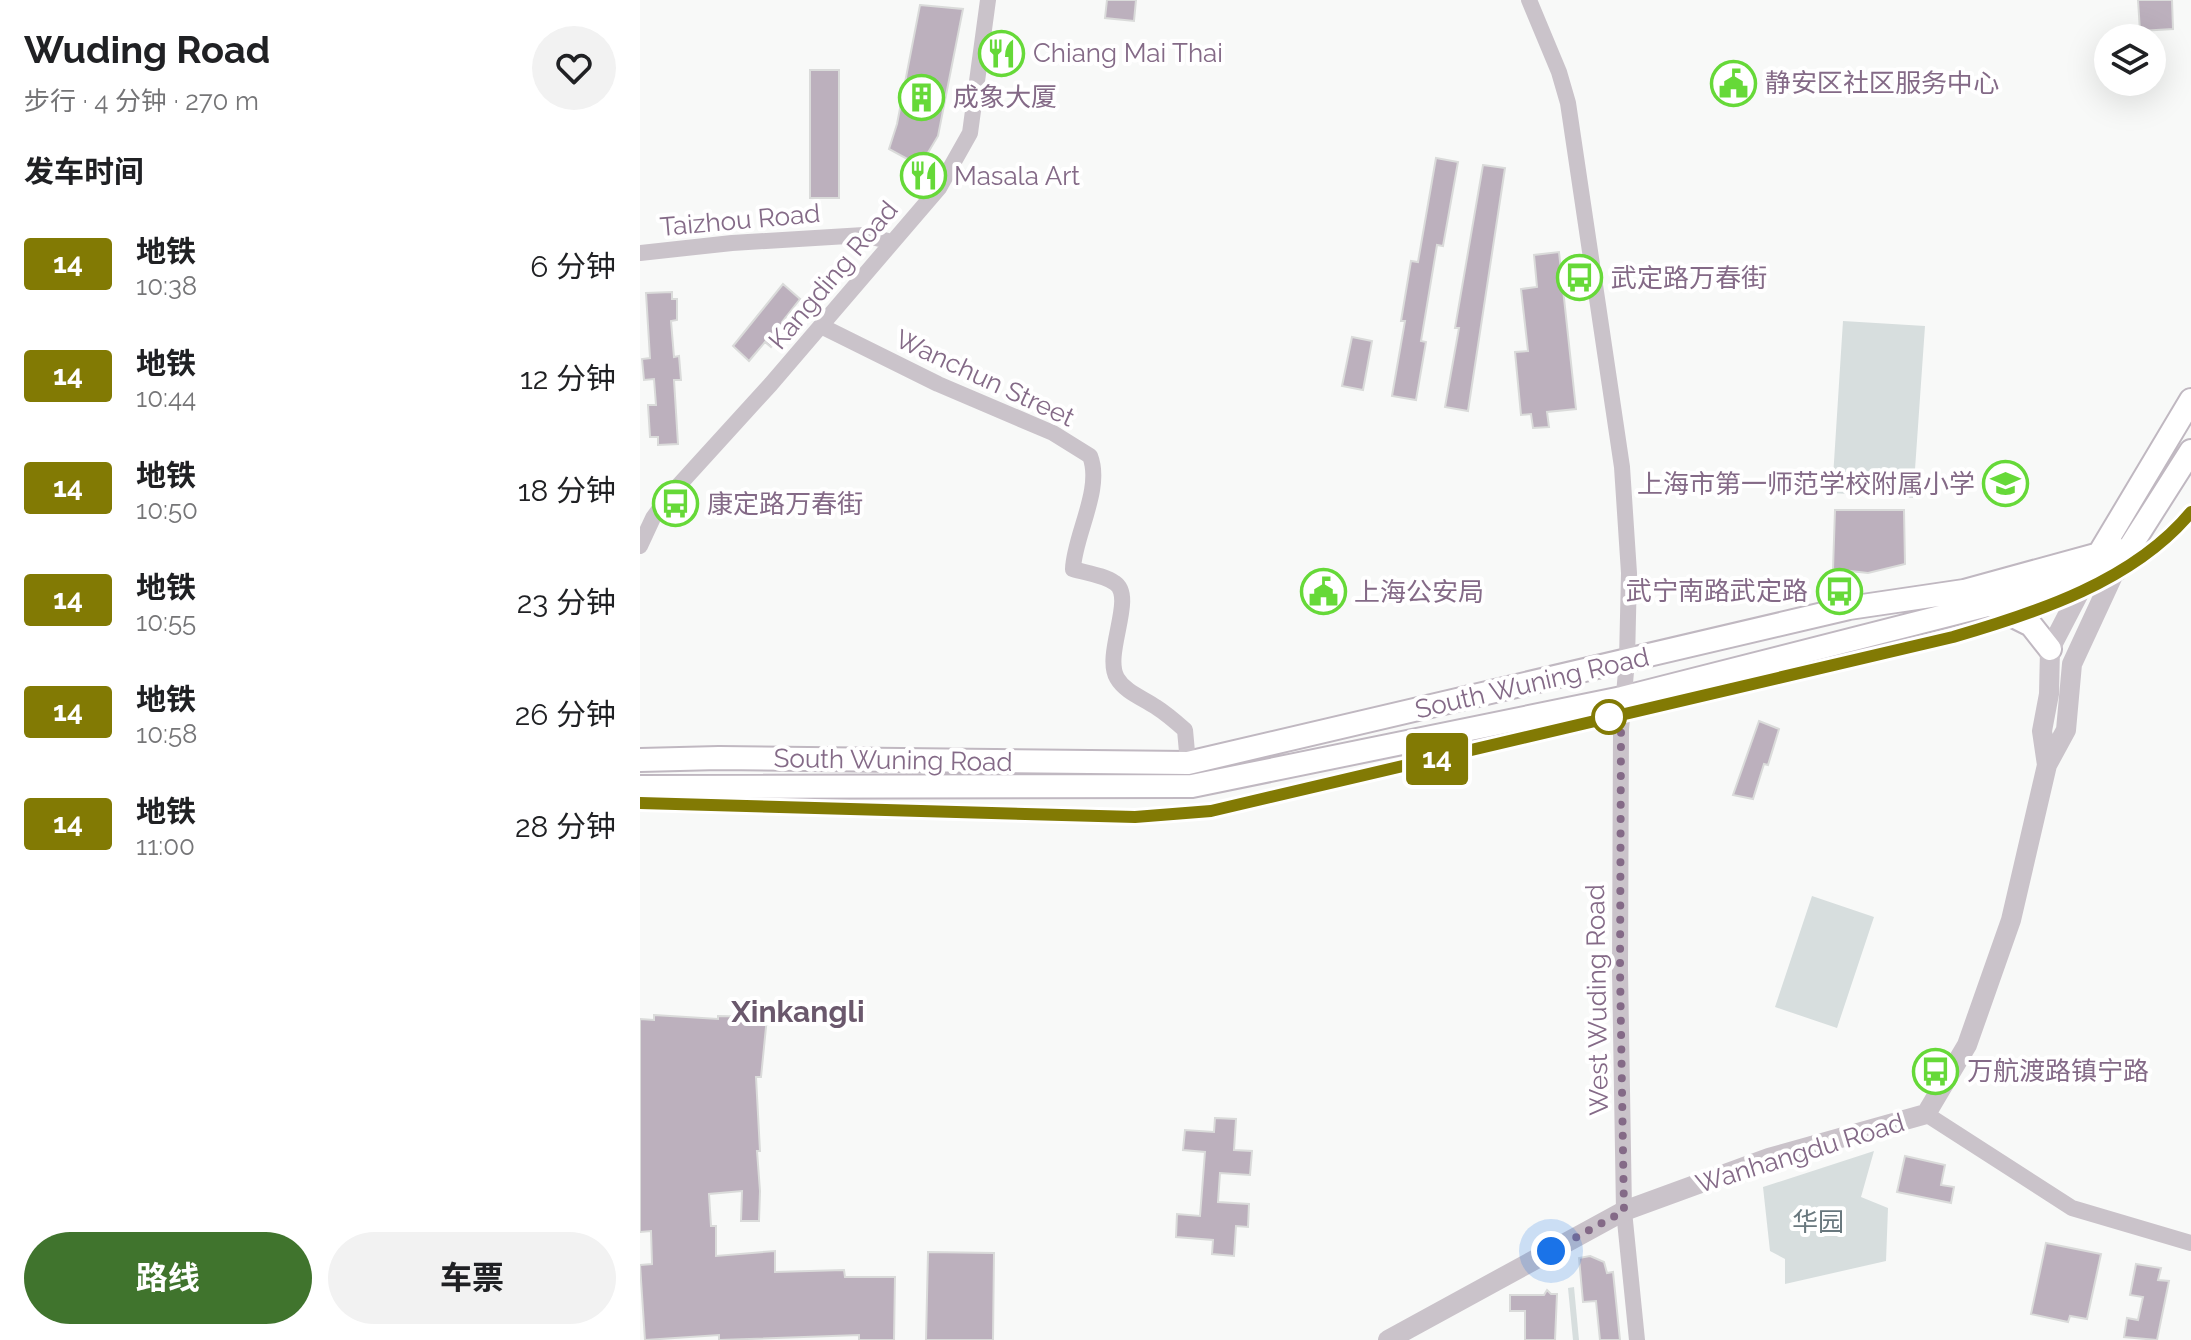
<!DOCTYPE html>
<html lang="zh">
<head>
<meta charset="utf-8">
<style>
	:root { --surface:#fff; --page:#f2f2f2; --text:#202124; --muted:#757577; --accent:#40742d }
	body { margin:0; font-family:Raleway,"Noto Sans SC",sans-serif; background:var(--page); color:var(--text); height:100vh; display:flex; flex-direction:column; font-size:30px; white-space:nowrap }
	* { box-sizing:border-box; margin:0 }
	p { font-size:26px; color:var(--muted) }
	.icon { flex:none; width:44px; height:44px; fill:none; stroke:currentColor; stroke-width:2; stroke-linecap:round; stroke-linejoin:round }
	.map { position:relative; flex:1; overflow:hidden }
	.side { display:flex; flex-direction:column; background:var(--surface); width:640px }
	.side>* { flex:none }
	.badge { padding:0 16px; border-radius:6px; font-size:28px; line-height:52px }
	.buttons { position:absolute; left:1454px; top:24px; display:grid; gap:16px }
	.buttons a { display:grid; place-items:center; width:72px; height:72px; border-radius:50%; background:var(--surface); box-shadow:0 8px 32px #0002; font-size:40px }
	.you { position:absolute; width:40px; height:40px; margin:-20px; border:6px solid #fff; border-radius:50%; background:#1a73e8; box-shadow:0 0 0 12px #1a73e833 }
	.map>.badge { position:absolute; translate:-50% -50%; box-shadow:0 0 0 4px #fff }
	h2 { padding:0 24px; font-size:30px; line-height:72px }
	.round { display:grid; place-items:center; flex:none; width:84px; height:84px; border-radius:42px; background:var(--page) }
	.head { display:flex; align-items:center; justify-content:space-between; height:136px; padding:0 24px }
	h1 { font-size:38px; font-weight:700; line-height:60px }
	.primary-button { display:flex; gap:16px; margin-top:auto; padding:16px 24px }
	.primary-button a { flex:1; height:92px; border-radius:48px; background:var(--accent); color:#fff; font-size:32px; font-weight:700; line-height:92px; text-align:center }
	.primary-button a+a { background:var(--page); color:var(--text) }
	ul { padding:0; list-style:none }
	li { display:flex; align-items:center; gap:24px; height:112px; padding:0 24px }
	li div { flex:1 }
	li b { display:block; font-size:30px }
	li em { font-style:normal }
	li .badge { min-width:88px; font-weight:700; text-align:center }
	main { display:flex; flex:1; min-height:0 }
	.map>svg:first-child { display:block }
</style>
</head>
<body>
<main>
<section class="side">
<div class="head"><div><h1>Wuding Road</h1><p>步行 · 4 分钟 · 270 m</p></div><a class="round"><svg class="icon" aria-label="heart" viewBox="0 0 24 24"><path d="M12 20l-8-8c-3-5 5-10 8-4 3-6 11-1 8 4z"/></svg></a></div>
<h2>发车时间</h2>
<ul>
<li><span class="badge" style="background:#827a04;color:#fff">14</span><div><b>地铁</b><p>10:38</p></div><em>6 分钟</em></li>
<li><span class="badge" style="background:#827a04;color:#fff">14</span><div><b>地铁</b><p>10:44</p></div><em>12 分钟</em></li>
<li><span class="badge" style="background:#827a04;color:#fff">14</span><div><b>地铁</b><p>10:50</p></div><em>18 分钟</em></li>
<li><span class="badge" style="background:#827a04;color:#fff">14</span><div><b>地铁</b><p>10:55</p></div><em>23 分钟</em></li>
<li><span class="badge" style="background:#827a04;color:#fff">14</span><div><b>地铁</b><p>10:58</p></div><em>26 分钟</em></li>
<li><span class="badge" style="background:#827a04;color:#fff">14</span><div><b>地铁</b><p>11:00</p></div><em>28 分钟</em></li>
</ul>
<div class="primary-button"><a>路线</a><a>车票</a></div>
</section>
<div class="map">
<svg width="1551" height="1340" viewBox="0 0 1551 1340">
	<rect width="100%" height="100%" fill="#f8f9f8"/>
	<!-- green -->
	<path fill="#d7dede" d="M1203,321L1285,326L1273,498L1192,493Z
		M1172,896L1234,917L1197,1028L1135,1007Z
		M1234,1151L1221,1197L1248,1208L1246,1261L1145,1284V1259L1130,1251L1123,1187Z
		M934,1287L939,1340H933L928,1288Z"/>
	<!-- building -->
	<path fill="#bcb0bd" stroke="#dadbda" stroke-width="2" d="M467,0H496L494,21L465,18Z
		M1498,0H1532L1533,29L1500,31Z
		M280,5L323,9L298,136L280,166L249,149L257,124Z
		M170,70H199V198H170Z
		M796,158L818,162L803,246L797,245L781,341L786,342L776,400L752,396L765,321H761L771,261L778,262Z
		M843,165L865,168L828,411L805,407L819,328H815Z
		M919,252L936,409L907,412L909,427L893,428L891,414L881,415L875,352L888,351L881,289L897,287L894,255Z
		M143,284L160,299L142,322L147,326L131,347L125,342L109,361L93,346Z
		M32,292V299H37V320L31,321L34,357L39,356L41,380H34L38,444L18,445V437H10L8,405H16L14,379L4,380L2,359L10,358L6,293Z
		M712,337L732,341L723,390L702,386Z
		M1195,510H1264L1265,564L1228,573L1193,569Z
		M1119,721L1139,729L1128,765L1124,764L1113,799L1093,795Z
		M14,1015L78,1019V1016L127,1017L121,1077H116L120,1151H117L120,1191L119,1221H101L102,1191L69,1194L71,1226H76V1256L135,1251V1272L204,1270L205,1277H255L254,1340H219V1335L79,1340V1335L5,1340L0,1265L12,1264L11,1231L0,1232V1019L14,1020Z
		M575,1118L596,1119L594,1150L612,1151L610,1175L580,1173L578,1202L609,1204L608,1227L596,1226L594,1256L572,1254L573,1240L536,1237L537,1214L560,1216L565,1152L543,1150L545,1130L574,1132Z
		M1265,1156L1305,1165L1301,1185L1314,1187L1311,1203L1257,1192Z
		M1406,1243L1461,1254L1447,1319L1430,1316L1428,1322L1391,1314Z
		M288,1252L354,1253L353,1340H286Z
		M950,1256L964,1262L967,1273L973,1272L980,1340H960L956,1301L943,1302L939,1258Z
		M1496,1264L1521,1268L1518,1280L1529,1281L1517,1340L1484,1337L1487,1318L1498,1320L1503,1297L1490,1295Z
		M907,1290L911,1294H917L915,1340H885V1311H870V1295H904Z"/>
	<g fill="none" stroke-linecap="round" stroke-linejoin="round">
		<defs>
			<path id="secondary" d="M1459,554L1551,400
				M1347,603L1391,625L1410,649
				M0,760L79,758L548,763L1209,608L1324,591L1459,554L1489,549
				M0,787L552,786L982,698L1446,580L1476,569L1551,451"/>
		</defs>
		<!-- secondary casing -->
		<use href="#secondary" stroke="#c0b8c1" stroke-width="26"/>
		<!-- minor -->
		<path stroke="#cac3ca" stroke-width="16" d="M889,0L919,72L928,103L982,467L989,573L987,660L981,729L980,970L984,1211L997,1340
			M0,253L92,243L224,235L252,242
			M181,326L298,384L413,433L450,456C463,489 434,536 433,569C446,573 464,575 475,583C496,597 463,654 477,678C485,692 503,698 516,707C527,714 536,722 545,730L548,763
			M0,546L13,518L29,496L131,384L299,188L330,133L348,0
			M1286,1114L1432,1208L1551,1243"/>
		<!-- tertiary -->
		<path stroke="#cac3ca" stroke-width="20" d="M1407,765L1402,731L1409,694L1410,649L1450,572
			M748,1340L984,1211L1129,1158L1286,1114L1327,1045L1371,920L1407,765L1426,730L1432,664L1476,569"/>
		<!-- secondary -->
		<use href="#secondary" stroke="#fff" stroke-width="22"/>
	</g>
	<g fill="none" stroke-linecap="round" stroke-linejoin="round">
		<defs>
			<path id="line" d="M0,803L495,817L571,811L1313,637C1396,613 1494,581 1551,512"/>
		</defs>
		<!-- line casing -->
		<use href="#line" stroke="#fff" stroke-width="18"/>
		<!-- line -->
		<use href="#line" stroke="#827a04" stroke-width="12"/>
		<!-- walk -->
		<path stroke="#846a87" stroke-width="8" stroke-dasharray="0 14.4" d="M911,1251L984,1211L980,970L981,729L969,717"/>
	</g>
	<!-- icons -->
	<defs>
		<symbol id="restaurant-ring" viewBox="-11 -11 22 22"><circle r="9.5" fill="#fff" stroke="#66d938" stroke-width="1.5"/><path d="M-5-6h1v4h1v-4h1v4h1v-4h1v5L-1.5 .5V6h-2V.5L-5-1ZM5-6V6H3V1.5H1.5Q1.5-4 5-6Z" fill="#66d938"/></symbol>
		<symbol id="civic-ring" viewBox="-11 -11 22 22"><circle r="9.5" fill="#fff" stroke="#66d938" stroke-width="1.5"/><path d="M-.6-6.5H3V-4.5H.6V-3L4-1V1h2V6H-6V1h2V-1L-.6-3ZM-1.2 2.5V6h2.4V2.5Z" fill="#66d938"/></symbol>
		<symbol id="building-ring" viewBox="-11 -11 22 22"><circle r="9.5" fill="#fff" stroke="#66d938" stroke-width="1.5"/><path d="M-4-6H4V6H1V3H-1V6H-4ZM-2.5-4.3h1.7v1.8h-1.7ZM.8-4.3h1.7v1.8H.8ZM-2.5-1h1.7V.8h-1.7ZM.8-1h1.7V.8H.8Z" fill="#66d938"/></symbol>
		<symbol id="bus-ring" viewBox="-11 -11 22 22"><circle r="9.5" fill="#fff" stroke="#66d938" stroke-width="1.5"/><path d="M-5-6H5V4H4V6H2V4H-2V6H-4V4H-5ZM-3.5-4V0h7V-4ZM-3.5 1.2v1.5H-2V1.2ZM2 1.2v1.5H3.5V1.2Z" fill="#66d938"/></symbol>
		<symbol id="school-ring" viewBox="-11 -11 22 22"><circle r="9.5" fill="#fff" stroke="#66d938" stroke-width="1.5"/><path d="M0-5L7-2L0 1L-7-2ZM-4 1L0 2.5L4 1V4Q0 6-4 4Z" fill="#66d938"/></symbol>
	</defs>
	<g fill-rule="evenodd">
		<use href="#restaurant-ring" x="336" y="28" width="51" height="51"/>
		<use href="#civic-ring" x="1068" y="58" width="51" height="51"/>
		<use href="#building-ring" x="256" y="72" width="51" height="51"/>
		<use href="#restaurant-ring" x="258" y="150" width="51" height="51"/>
		<use href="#bus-ring" x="914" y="252" width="51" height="51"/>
		<use href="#school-ring" x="1340" y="458" width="51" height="51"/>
		<use href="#bus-ring" x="10" y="478" width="51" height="51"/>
		<use href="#bus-ring" x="1174" y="566" width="51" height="51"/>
		<use href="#civic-ring" x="658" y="566" width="51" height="51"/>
		<use href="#bus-ring" x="1270" y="1046" width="51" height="51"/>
	</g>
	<!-- markers -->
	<circle fill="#fff" stroke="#827a04" stroke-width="4" cx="969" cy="717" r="16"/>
	<g text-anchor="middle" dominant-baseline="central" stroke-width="8" stroke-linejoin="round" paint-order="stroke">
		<!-- poi labels -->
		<g font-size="26" fill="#846a87" stroke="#fff" text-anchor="start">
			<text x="393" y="53">Chiang Mai Thai</text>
			<text x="1125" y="83">静安区社区服务中心</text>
			<text x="313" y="97">成象大厦</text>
			<text x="314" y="176">Masala Art</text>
			<text x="971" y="278">武定路万春街</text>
			<text x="1335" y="484" text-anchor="end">上海市第一师范学校附属小学</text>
			<text x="67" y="504">康定路万春街</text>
			<text x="1168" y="591" text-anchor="end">武宁南路武定路</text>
			<text x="714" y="592">上海公安局</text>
			<text x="1327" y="1071">万航渡路镇宁路</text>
		</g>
		<!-- street labels -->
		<g font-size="26" fill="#846a87" stroke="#fff">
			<text transform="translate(100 220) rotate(-5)">Taizhou Road</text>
			<text transform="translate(193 275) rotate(-50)">Kangding Road</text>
			<text transform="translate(345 378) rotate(25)">Wanchun Street</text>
			<text transform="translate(892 683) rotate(-13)">South Wuning Road</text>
			<text transform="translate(253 760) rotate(1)">South Wuning Road</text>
			<text transform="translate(957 1000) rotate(-91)">West Wuding Road</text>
			<text transform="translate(1160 1153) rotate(-17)">Wanhangdu Road</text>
		</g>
		<!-- park labels -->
		<g font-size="26" fill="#69787e" stroke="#fff">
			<text x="1178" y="1222">华园</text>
		</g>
		<!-- quarter labels -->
		<g font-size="30" font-weight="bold" fill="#6a586c" stroke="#fff">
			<text x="158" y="1011">Xinkangli</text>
		</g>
	</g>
</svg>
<div class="buttons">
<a><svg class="icon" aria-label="layers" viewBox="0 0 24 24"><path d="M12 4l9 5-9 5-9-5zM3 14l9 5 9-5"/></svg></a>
</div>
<div class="you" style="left:911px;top:1251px"></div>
<b class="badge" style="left:797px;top:759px;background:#827a04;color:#fff">14</b>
</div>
</main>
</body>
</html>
